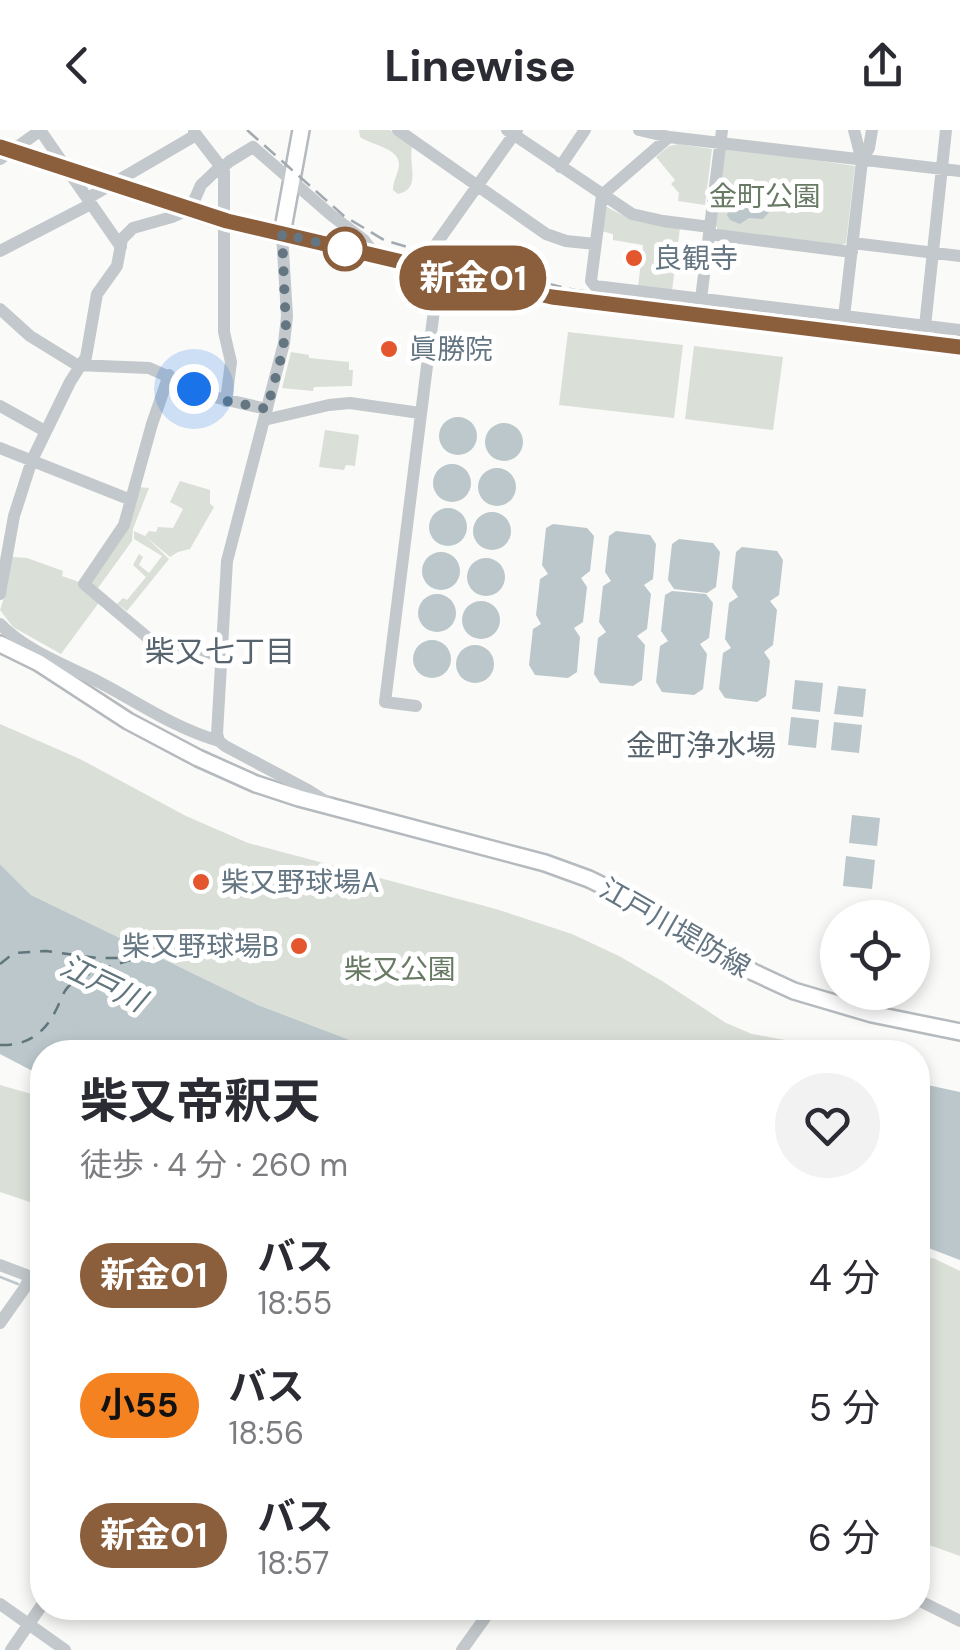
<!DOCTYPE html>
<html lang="ja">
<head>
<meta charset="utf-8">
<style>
	:root { --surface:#fff; --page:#f2f2f3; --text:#2b2b33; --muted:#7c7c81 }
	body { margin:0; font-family:"DM Sans","Noto Sans JP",sans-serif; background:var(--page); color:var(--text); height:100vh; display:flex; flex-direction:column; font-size:38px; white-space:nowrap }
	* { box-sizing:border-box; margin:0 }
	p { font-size:32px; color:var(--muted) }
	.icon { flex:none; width:55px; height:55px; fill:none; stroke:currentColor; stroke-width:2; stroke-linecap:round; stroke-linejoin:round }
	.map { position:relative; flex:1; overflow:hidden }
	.drawer { position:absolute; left:30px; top:910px; width:900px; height:580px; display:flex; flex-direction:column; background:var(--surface); border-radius:40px; box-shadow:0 5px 15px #0003 }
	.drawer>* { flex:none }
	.badge { padding:0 20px; border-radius:32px; font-size:35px; line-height:65px }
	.controls { position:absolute; left:820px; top:770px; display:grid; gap:20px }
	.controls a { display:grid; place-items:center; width:110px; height:110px; border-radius:50%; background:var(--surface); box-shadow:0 5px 15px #0003; font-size:50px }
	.you { position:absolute; width:50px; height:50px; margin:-25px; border:8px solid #fff; border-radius:50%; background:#1a73e8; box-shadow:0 0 0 15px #1a73e833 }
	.map>.badge { position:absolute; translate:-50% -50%; box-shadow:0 0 0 5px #fff }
	.round { display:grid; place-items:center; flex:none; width:105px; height:105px; border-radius:52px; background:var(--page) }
	.overview { display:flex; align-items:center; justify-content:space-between; height:170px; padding:0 50px }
	h1 { font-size:48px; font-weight:700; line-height:75px }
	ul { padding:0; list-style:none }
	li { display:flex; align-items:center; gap:30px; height:130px; padding:0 50px }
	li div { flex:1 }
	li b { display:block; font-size:38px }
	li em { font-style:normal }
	li .badge { min-width:110px; font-weight:700; text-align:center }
	header { display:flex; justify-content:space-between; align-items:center; height:130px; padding:0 50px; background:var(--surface); font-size:45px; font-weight:700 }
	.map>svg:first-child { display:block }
</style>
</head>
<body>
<header><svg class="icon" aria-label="back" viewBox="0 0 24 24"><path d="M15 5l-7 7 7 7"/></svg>Linewise<svg class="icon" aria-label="share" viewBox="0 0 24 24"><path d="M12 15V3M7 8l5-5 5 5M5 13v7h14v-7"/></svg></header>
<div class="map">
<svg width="960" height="1520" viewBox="0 0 960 1520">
	<rect width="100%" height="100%" fill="#fafaf8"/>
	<!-- green -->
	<path fill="#dadfd7" d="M359,0H390L412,17C408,34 422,59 398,64L393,60C393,51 398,44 399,35C400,18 371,15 360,7Z
		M678,14L712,19L705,75L678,71L679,63L671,54L675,50L656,27L669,16Z
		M729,17L855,36L846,113L838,117L720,103L714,92L724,21Z
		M604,77H607C633,92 651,94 680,98L672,161L638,157L643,115L613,110V104L601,101Z
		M568,202L683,215L674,288L559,275Z
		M694,216L783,227L773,300L685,289Z
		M291,222L309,225V228L349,232V240H353L352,256L314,257L313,261L282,258Z
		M325,300L359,305L355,336L346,335L344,340L319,337Z
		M180,351L210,360V374L214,377L190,419L178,422L170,427L145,406L169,429L127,481L117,474L123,468L127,470L146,447L133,435L139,424L143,427L139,435L149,443L162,426L134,409V401L145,406L149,401L156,402L158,397L173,398L183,379L170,372Z
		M139,357L149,358L133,399L132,411L98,458L91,453Z
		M12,427L27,428L63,441L62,446L79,452L100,471L61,524L13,497L0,480L7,459Z
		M0,594L80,629L186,686L248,713L496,779L572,804L619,826L662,851L726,893L752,904L785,910L783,922H393L376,920L258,875L31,765L0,734Z
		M0,955L42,967V1076L0,1062Z
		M933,1128L960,1141V1426L918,1411V1130Z"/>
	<!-- water -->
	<path fill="#bbc7cb" d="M732,67L747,76L754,71L768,74L769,82L763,89L749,88L740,94L730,90L727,85L730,76L729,70Z
		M439 306a19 19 0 1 1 38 0a19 19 0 1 1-38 0Z
		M485 312a19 19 0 1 1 38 0a19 19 0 1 1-38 0Z
		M433 353a19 19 0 1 1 38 0a19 19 0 1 1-38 0Z
		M478 357a19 19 0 1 1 38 0a19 19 0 1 1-38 0Z
		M429 397a19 19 0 1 1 38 0a19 19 0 1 1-38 0Z
		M473 401a19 19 0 1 1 38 0a19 19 0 1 1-38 0Z
		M553,394L587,398L594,406L590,441L581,448L587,457L583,492L574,498L580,507L577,542L568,548L535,545L529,535L533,499L541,494L536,485L540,449L548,444L542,435L546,398Z
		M616,401L650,405L656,414L653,449L644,455L651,464L647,499L637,506L645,515L642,550L633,556L600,553L594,544L598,508L606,502L599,492L603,456L611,451L605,442L609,406Z
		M679,409L713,413L720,422L716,457L707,463L674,459L668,450L672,414Z
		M742,417L777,421L783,430L779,465L770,471L777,480L773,515L764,522L770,531L766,566L757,572L725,568L719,559L723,523L731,518L725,509L729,473L738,467L732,458L736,422Z
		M422 441a19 19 0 1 1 38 0a19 19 0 1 1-38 0Z
		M467 447a19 19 0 1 1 38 0a19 19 0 1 1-38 0Z
		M672,461L706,464L713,473L709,508L700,514L707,524L703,559L694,565L662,562L656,552L660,516L668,511L661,501L665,465Z
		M418 483a19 19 0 1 1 38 0a19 19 0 1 1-38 0Z
		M462 490a19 19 0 1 1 38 0a19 19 0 1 1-38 0Z
		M413 529a19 19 0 1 1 38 0a19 19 0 1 1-38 0Z
		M456 534a19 19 0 1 1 38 0a19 19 0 1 1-38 0Z
		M795,550L823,553L820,582L792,579Z
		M838,556L866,559L863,587L834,584Z
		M791,587L819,590L816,618L788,615Z
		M834,592L862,595L859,623L831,620Z
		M852,685L880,688L877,716L849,713Z
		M846,726L875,730L872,759L843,756Z
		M0,734L31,765L258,875L376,920L393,922H42V946L0,924Z
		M918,953L960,962V1130L918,1114Z"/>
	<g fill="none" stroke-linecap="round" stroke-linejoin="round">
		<!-- stream -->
		<path stroke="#bbc7cb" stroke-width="2.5" d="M0,1147L18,1154
			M32,1159L36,1161L42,1172"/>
		<!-- ferry -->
		<path stroke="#60757c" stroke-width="2.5" stroke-dasharray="12 10" stroke-linecap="butt" d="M0,834L14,823L46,821L97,828H129
			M0,915C28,916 45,903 57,878C60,872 63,862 68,857C85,841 115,836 136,828"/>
		<defs>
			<path id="major" d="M0,17L224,91L552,167L960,217
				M282,104L301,0
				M0,514L39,533L128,591L198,628L256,654L299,668L545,733L589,749L636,772L753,842L794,861L872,884L960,902"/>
		</defs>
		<!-- major casing -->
		<use href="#major" stroke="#b5babe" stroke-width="20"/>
		<!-- minor -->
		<path stroke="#c3c8cc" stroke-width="12" d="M40,0L121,117
			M398,0L546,104L566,111L595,114
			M507,0L632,84L663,91L710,97
			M639,0L669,7
			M194,2L224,41V85
			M0,29L41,0
			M862,31L869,18L872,0
			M560,37L585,0
			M222,38L230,31L253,17L331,85L364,110L375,125
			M960,41L669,7L602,65L591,151L595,156L960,200
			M88,68L196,5
			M190,80L201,55L221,36
			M224,97V202L231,232L226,271
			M709,104L852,122
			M853,113L960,126
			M434,117L517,0
			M0,121L91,74
			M701,169L722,0
			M0,179L30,206L77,235L149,238L214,267L267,279
			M844,187L862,31L854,0
			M925,196L946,0
			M169,245L152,294L124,395L84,454L147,507L221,526
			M0,276L45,301
			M264,290L329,275L350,273L420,283
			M0,318L131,370
			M0,464L14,386L32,330L70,252L86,227L97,164L117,136L122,109L133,98L172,87L181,83L185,78
			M0,494C24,519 62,534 93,549C135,570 173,598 219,611L225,616L308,660L330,674
			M416,576L385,572L439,140
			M219,611L217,604L227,431L284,213L287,186L282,104
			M0,1135L42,1151
			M0,1193L24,1159L30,1147
			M918,1470L960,1491
			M0,1474L65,1520
			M11,1520L42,1475
			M462,1520L492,1478"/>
		<!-- major -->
		<use href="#major" stroke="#fff" stroke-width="15"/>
		<!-- rail -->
		<path stroke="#a2aab0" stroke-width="2.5" stroke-dasharray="15 8" stroke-linecap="butt" d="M247,0L344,86L384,110L467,135L575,160L960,207"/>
	</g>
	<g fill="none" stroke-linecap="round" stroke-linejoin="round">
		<defs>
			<path id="line" d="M0,17L227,91L552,167L960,217"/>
		</defs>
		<!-- line casing -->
		<use href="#line" stroke="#fff" stroke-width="22"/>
		<!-- line -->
		<use href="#line" stroke="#8b5e3c" stroke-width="15"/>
		<!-- walk -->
		<path stroke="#657683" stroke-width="10" stroke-dasharray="0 18" d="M194,259L226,271L267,279L282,224L286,199L282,104L345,119"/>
	</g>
	<!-- markers -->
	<circle fill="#fff" stroke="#8b5e3c" stroke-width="5" cx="345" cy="119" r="20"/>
	<g fill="#e4572e" stroke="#fff" stroke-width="4">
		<circle cx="634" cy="128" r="10"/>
		<circle cx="389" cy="219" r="10"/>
		<circle cx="201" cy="752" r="10"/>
		<circle cx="299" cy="816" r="10"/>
	</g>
	<g text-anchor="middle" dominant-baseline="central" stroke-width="10" stroke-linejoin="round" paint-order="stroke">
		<!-- park labels -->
		<g font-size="28" fill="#687a64" stroke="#fff">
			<text x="765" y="66">金町公園</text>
			<text x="400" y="839">柴又公園</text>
		</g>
		<!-- poi labels -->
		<g font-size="28" fill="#657683" stroke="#fff" text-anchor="start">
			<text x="654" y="128">良観寺</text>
			<text x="409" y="219">眞勝院</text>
			<text x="221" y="752">柴又野球場A</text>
			<text x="279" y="816" text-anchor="end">柴又野球場B</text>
		</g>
		<!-- street labels -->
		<g font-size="28" fill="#657683" stroke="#fff">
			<text transform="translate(675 798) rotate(30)">江戸川堤防線</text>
		</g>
		<!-- neighbourhood labels -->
		<g font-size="30" fill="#57646e" stroke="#fff">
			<text x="220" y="521">柴又七丁目</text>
			<text x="701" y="615">金町浄水場</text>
		</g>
		<!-- water labels -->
		<g font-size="30" font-style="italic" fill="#60757c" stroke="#fff">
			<text transform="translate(103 853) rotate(26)">江戸川</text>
		</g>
	</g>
</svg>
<div class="controls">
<a><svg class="icon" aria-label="locate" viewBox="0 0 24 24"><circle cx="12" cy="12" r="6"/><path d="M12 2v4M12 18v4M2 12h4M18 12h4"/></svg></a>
</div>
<div class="you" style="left:194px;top:259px"></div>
<b class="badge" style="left:473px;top:148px;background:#8b5e3c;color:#fff">新金01</b>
<section class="drawer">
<div class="overview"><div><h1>柴又帝釈天</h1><p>徒歩 · 4 分 · 260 m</p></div><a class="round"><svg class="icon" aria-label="heart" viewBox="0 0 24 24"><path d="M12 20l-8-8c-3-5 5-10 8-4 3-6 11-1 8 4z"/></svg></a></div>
<ul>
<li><span class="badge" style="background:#8b5e3c;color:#fff">新金01</span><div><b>バス</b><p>18:55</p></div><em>4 分</em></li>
<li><span class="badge" style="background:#f58220;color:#111">小55</span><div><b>バス</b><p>18:56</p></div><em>5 分</em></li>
<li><span class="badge" style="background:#8b5e3c;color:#fff">新金01</span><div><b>バス</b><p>18:57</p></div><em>6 分</em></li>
</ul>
</section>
</div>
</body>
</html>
